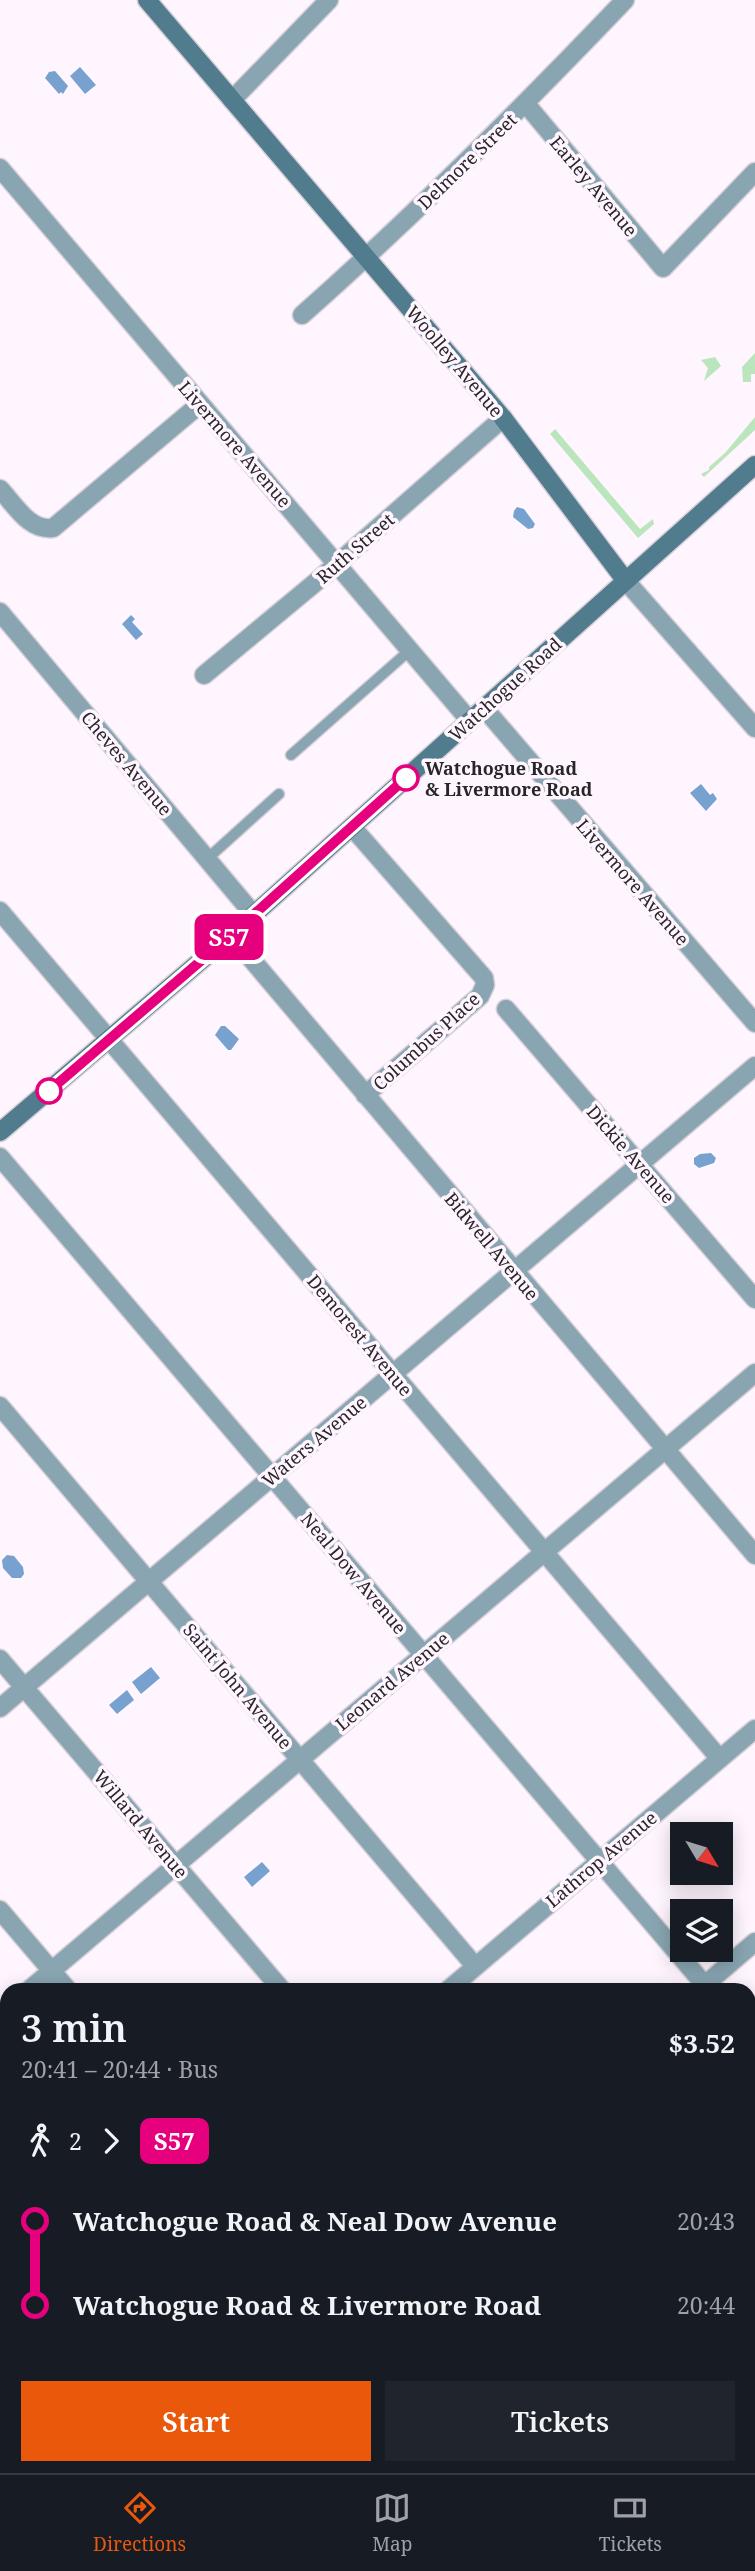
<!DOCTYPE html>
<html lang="en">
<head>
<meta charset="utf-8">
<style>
	:root { --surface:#171b24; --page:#20242c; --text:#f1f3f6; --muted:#9ea1a6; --line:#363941; --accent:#ea580c }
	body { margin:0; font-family:"Noto Serif",serif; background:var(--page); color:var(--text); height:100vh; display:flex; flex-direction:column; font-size:26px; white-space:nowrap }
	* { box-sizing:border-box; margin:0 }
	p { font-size:23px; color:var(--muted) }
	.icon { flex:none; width:38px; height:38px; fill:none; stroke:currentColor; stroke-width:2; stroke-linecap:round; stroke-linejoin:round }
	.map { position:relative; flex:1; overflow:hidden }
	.details { position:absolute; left:0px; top:1983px; width:756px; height:492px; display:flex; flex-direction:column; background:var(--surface); border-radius:21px 21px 0 0; box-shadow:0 4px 18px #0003 }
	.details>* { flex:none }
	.badge { padding:0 14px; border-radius:10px; font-size:24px; line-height:46px }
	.needle { width:46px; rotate:128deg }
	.buttons { position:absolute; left:670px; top:1822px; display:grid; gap:14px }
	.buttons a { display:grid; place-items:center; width:63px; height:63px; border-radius:0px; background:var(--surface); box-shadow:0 4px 18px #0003; font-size:35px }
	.map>.badge { position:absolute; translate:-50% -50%; box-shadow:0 0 0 4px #fff }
	.legs { display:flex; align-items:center; gap:10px; height:77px; padding:0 21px; font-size:23px }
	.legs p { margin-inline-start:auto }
	.headline { display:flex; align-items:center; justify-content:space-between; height:119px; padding:0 21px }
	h1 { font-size:38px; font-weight:600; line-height:52px }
	.action { display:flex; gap:14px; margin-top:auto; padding:14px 21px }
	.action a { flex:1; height:80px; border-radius:0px; background:var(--accent); color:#fff; font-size:28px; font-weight:600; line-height:80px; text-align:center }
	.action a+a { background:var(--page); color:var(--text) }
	ul { padding:0 21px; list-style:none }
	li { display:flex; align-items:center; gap:24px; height:84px; font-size:26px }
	li i { display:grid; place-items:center; width:10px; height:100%; margin:0 9px; background:currentColor }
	li i::after { content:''; width:18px; height:18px; margin:-9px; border:5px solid; border-radius:50%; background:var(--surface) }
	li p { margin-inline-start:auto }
	li:first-child i { background:linear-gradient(#0000 50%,currentColor 0) }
	li:last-child i { background:linear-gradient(currentColor 50%,#0000 0) }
	.tab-bar { display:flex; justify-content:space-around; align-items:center; height:98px; border-top:2px solid var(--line); background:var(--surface); font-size:19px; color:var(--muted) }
	.tab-bar a { display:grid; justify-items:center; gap:4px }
	.tab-bar .selected { color:var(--accent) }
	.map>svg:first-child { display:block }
</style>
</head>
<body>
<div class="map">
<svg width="755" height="2473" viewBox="0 0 755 2473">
	<rect width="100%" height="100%" fill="#fff5fe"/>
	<!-- built -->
	<path fill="#f6e7f5" d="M7,2030V2144L0,2136V2036Z"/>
	<!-- green -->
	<path fill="#bbe6bd" d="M755,353V374H751V382H743L742,367Z
		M715,357L721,366L704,381L708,368L701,360Z
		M755,417V430L704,477L701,474L709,470V467L725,453Z
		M555,429L640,529L653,519L654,524L638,538L550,434Z
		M749,2064L755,2071V2388L749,2393Z"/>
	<!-- water -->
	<path fill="#77a2d0" d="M80,67L96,85L85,94L70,76Z
		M55,71L68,86L63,94L61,92L59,94L45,78L49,72Z
		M517,507L524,509L535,524L533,528L528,529L513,517L514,511Z
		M131,615L135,619L132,622L143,634L136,640L122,624Z
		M701,784L710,795L713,793L717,799L706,811L690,793Z
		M221,1026H225L239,1039L231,1050H228L215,1035Z
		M711,1153L716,1158L714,1163L699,1168L694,1164V1158L700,1154Z
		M7,1555L14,1556L23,1567L24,1574L21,1578H12L3,1568L2,1560Z
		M151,1667L160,1678L141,1694L132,1682Z
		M127,1690L134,1700L117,1714L109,1705Z
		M262,1862L270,1871L252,1887L244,1877Z"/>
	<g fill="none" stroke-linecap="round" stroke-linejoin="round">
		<defs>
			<path id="lane" d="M291,755L410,650
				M207,859L279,794"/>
			<path id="street" d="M232,100L329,0
				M526,104L663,268L755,172
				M0,168L470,721
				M302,315C415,215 521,109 625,0
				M0,489C15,505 29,531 53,528L200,404
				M625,580L755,728
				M0,612L254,915
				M204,675L322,577L503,418
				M484,708L755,1023
				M352,827L484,978L485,985L480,996L365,1095
				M0,911L720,1759
				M231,935L755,1555
				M506,1009L755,1299
				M0,1157L709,1990
				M0,1406L475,1966
				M0,1659L282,1990
				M0,1708L755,1066
				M0,1910L68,1990
				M29,1990L755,1373
				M448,1990L755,1729
				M699,1990L755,1942
				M0,2014L7,2008
				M749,2037L755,2044
				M0,2161L7,2169
				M0,2404L7,2413
				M749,2414L755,2410
				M0,2452L7,2446
				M269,2468L274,2473
				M501,2468L507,2473
				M741,2468L749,2473
				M690,2473L694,2468"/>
			<path id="secondary" d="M147,0L503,418L625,580
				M0,1132L231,935L755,465"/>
		</defs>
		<!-- lane casing -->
		<use href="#lane" stroke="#d8d0d8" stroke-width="13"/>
		<!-- street casing -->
		<use href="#street" stroke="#d8d0d8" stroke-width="21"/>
		<!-- secondary casing -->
		<use href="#secondary" stroke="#d8d0d8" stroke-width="21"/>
		<!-- lane -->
		<use href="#lane" stroke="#88a5b1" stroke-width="10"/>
		<!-- street -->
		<use href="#street" stroke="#88a5b1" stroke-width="18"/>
		<!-- secondary -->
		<use href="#secondary" stroke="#507c8e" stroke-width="18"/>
	</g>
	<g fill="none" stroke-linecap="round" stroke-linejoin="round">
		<defs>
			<path id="line-1" d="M49,1091L231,935L406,778"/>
		</defs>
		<!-- line-1 casing -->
		<use href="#line-1" stroke="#fff" stroke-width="16"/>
		<!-- line-1 -->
		<use href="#line-1" stroke="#e6007e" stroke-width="10"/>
	</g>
	<!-- markers -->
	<g fill="#fff" stroke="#e6007e" stroke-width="3.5">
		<circle cx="406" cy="778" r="12"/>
		<circle cx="49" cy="1091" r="12"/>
	</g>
	<g text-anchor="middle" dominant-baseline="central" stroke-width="7" stroke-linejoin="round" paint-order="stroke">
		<!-- street labels -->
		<g font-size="18" fill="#292629" stroke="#fff5fe">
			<text transform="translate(467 161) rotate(-44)">Delmore Street</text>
			<text transform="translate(594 186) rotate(50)">Earley Avenue</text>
			<text transform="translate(455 361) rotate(50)">Woolley Avenue</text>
			<text transform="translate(235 444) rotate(49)">Livermore Avenue</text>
			<text transform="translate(355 548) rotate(-41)">Ruth Street</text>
			<text transform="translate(505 689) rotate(-42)">Watchogue Road</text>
			<text transform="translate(127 763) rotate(50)">Cheves Avenue</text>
			<text transform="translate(633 882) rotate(49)">Livermore Avenue</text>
			<text transform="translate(426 1041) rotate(-42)">Columbus Place</text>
			<text transform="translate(631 1154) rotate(49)">Dickie Avenue</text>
			<text transform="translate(492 1246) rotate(50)">Bidwell Avenue</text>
			<text transform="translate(360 1335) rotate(50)">Demorest Avenue</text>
			<text transform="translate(314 1441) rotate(-40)">Waters Avenue</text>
			<text transform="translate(354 1573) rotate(50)">Neal Dow Avenue</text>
			<text transform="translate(392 1681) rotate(-40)">Leonard Avenue</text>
			<text transform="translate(238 1686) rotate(50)">Saint John Avenue</text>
			<text transform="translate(141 1824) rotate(50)">Willard Avenue</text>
			<text transform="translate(601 1859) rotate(-40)">Lathrop Avenue</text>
		</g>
		<!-- stop labels -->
		<g font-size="18" font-weight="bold" fill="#292629" stroke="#fff5fe" text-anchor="start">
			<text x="425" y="768">Watchogue Road<tspan x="425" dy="21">&amp; Livermore Road</tspan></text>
		</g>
	</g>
</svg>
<div class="buttons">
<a><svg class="needle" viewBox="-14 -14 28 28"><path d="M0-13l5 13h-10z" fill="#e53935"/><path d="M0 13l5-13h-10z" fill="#9ea1a6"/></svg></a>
<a><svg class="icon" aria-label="layers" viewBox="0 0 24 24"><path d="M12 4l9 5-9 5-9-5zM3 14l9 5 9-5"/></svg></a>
</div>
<b class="badge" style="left:229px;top:937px;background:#e6007e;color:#fff">S57</b>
<section class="details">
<div class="headline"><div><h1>3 min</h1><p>20:41 – 20:44 · Bus</p></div><b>$3.52</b></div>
<div class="legs"><svg class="icon" aria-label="walk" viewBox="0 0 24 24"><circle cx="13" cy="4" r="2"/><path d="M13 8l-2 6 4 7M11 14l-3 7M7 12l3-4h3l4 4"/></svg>2<svg class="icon" aria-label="forward" viewBox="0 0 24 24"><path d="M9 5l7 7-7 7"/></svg><b class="badge" style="background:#e6007e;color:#fff">S57</b></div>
<ul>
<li><i style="color:#e6007e"></i><b>Watchogue Road &amp; Neal Dow Avenue</b><p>20:43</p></li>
<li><i style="color:#e6007e"></i><b>Watchogue Road &amp; Livermore Road</b><p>20:44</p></li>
</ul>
<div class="action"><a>Start</a><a>Tickets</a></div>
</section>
</div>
<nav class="tab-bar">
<a class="selected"><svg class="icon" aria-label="directions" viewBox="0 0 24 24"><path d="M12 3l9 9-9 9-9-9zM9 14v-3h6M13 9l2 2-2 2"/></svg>Directions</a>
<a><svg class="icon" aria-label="map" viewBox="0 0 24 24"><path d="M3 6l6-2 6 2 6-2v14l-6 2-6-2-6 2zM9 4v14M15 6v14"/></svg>Map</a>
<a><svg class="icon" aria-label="tickets" viewBox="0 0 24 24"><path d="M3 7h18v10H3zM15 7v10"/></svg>Tickets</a>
</nav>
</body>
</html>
